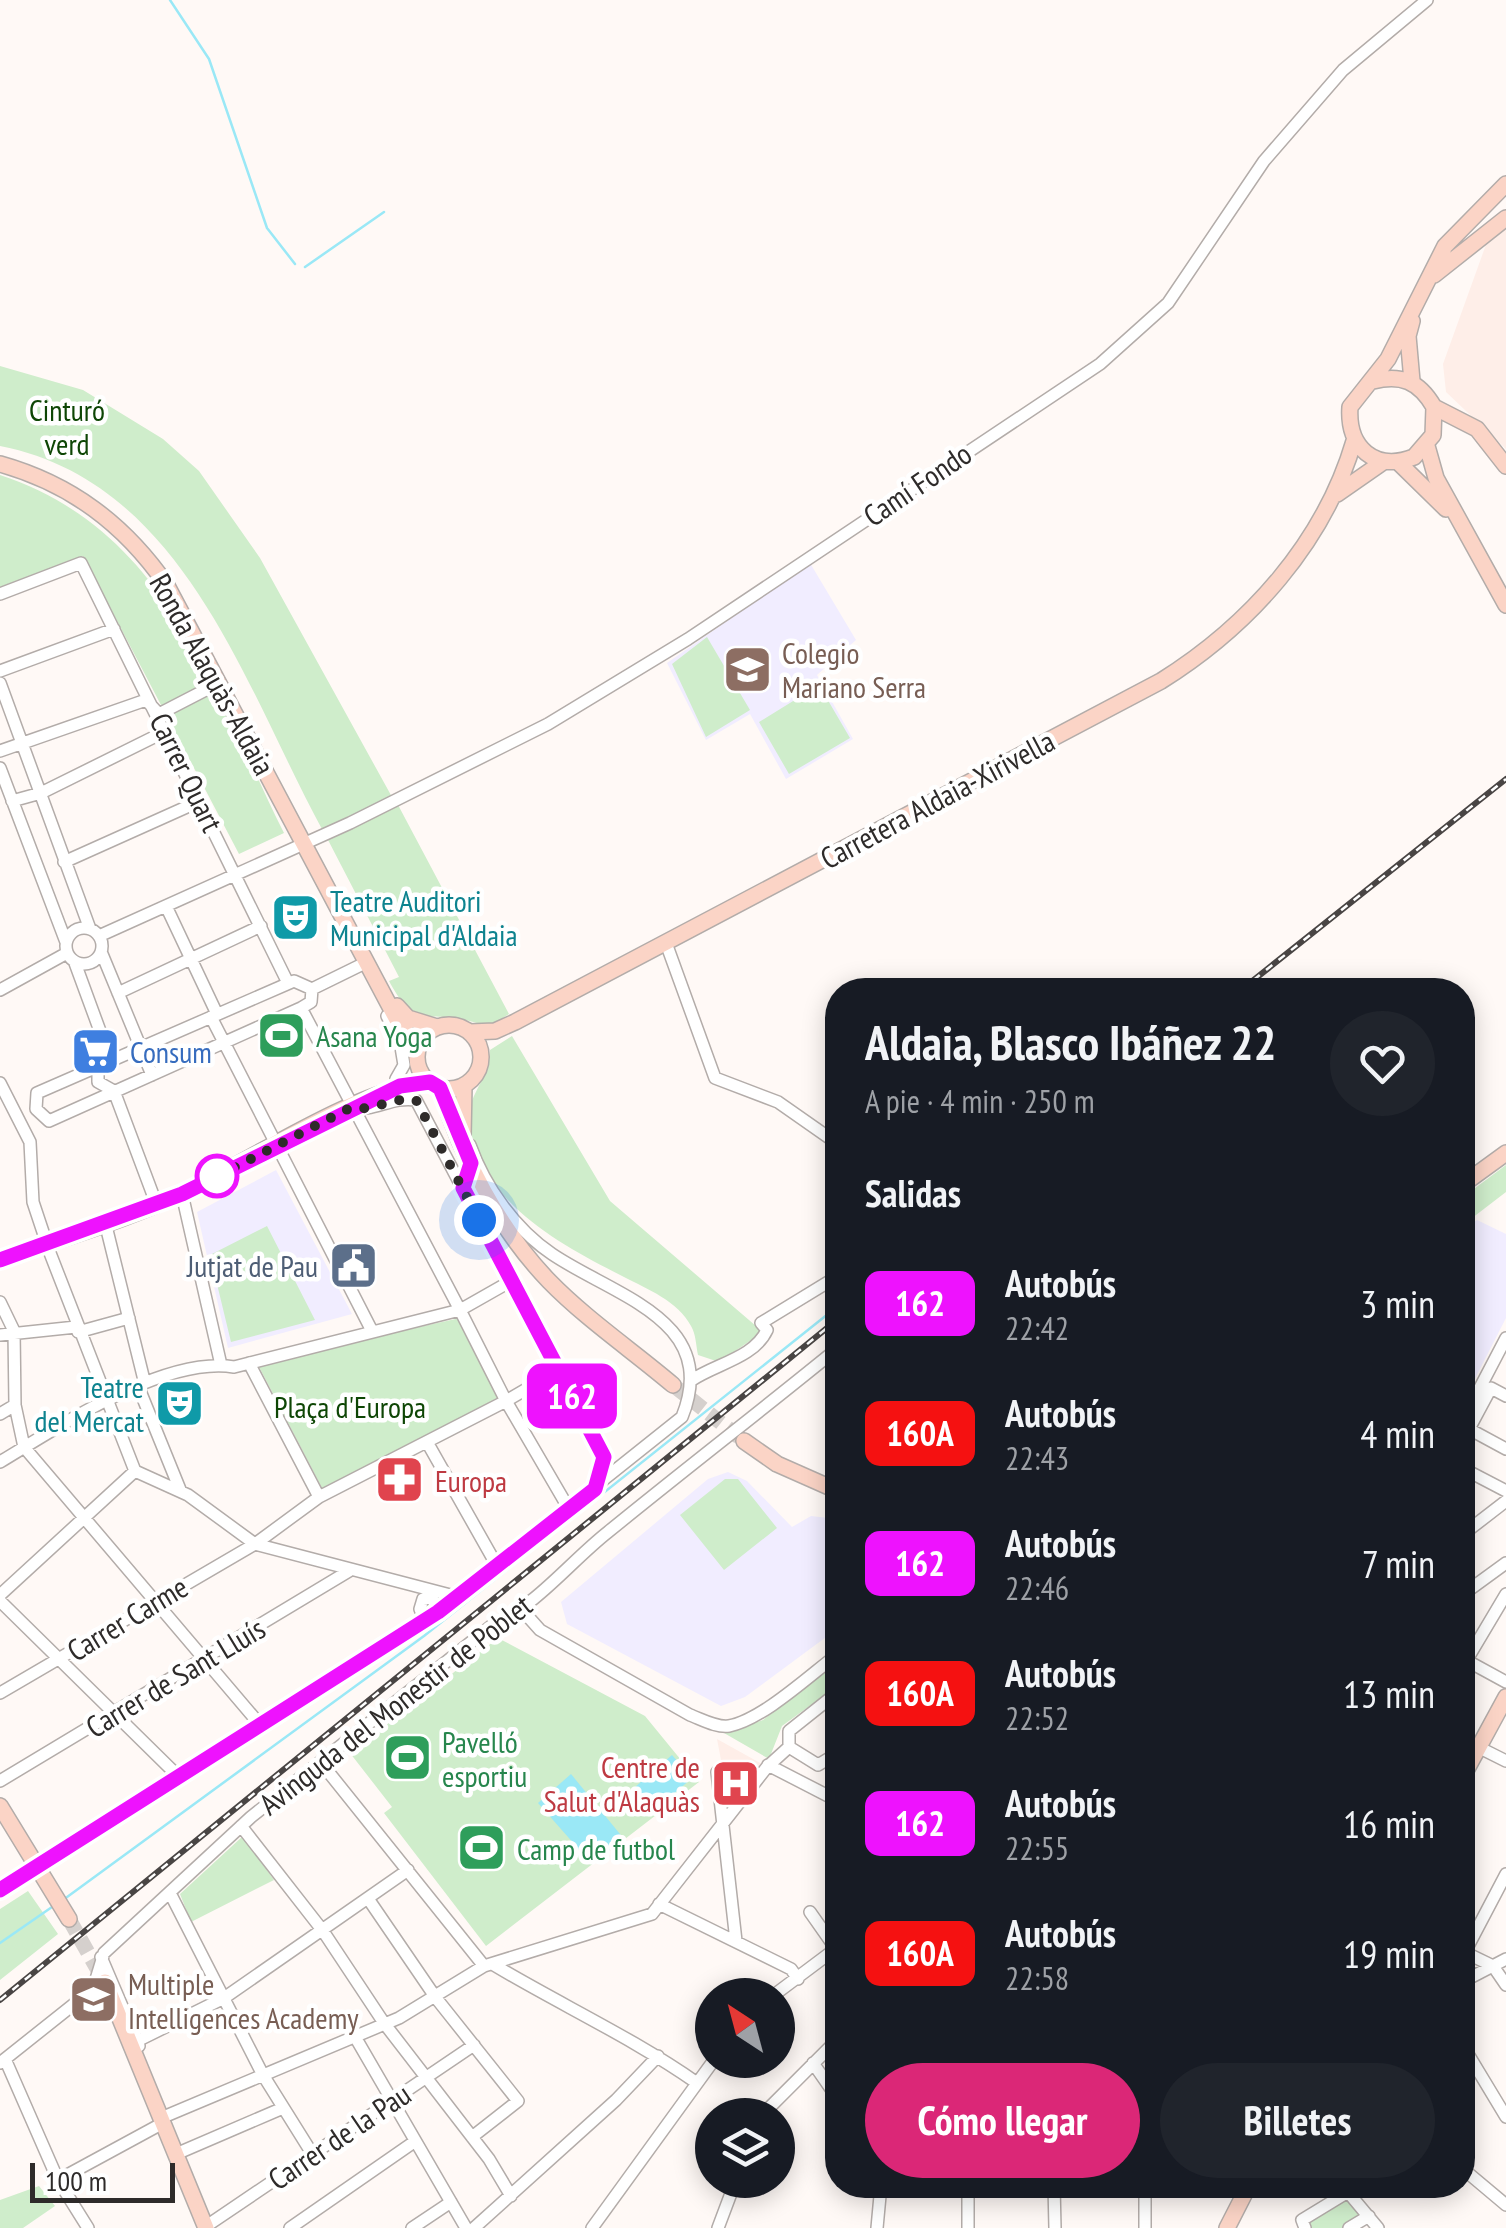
<!DOCTYPE html>
<html lang="es">
<head>
<meta charset="utf-8">
<style>
	:root { --surface:#171b24; --page:#20242c; --text:#f1f3f6; --muted:#9ea1a6; --accent:#db2777 }
	body { margin:0; font-family:"PT Sans Narrow",sans-serif; background:var(--page); color:var(--text); height:100vh; display:flex; flex-direction:column; font-size:38px; white-space:nowrap }
	* { box-sizing:border-box; margin:0 }
	p { font-size:32px; color:var(--muted) }
	.icon { flex:none; width:55px; height:55px; fill:none; stroke:currentColor; stroke-width:2; stroke-linecap:round; stroke-linejoin:round }
	.map { position:relative; flex:1; overflow:hidden }
	.side { position:absolute; left:825px; top:978px; width:650px; height:1220px; display:flex; flex-direction:column; background:var(--surface); border-radius:40px; box-shadow:0 5px 25px #0003 }
	.side>* { flex:none }
	.badge { padding:0 20px; border-radius:15px; font-size:35px; line-height:65px }
	.needle { width:65px; rotate:324deg }
	.tools { position:absolute; left:695px; top:1978px; display:grid; gap:20px }
	.tools a { display:grid; place-items:center; width:100px; height:100px; border-radius:50%; background:var(--surface); box-shadow:0 5px 25px #0003; font-size:50px }
	.scale { position:absolute; left:30px; bottom:25px; width:145px; box-sizing:border-box; padding-left:10px; border:5px solid #2e2b2a; border-top:0; font-size:28px; line-height:35px; white-space:nowrap; color:#2e2b2a; -webkit-text-stroke:8px #fff; paint-order:stroke }
	.you { position:absolute; width:50px; height:50px; margin:-25px; border:8px solid #fff; border-radius:50%; background:#1a73e8; box-shadow:0 0 0 15px #1a73e833 }
	.map>.badge { position:absolute; translate:-50% -50%; box-shadow:0 0 0 5px #fff }
	h2 { padding:0 40px; font-size:38px; line-height:90px }
	.round { display:grid; place-items:center; flex:none; width:105px; height:105px; border-radius:52px; background:var(--page) }
	.head { display:flex; align-items:center; justify-content:space-between; height:170px; padding:0 40px }
	h1 { font-size:48px; font-weight:600; line-height:75px }
	.primary-button { display:flex; gap:20px; margin-top:auto; padding:20px 40px }
	.primary-button a { flex:1; height:115px; border-radius:60px; background:var(--accent); color:#fff; font-size:40px; font-weight:600; line-height:115px; text-align:center }
	.primary-button a+a { background:var(--page); color:var(--text) }
	ul { padding:0; list-style:none }
	li { display:flex; align-items:center; gap:30px; height:130px; padding:0 40px }
	li div { flex:1 }
	li b { display:block; font-size:38px }
	li em { font-style:normal }
	li .badge { min-width:110px; font-weight:700; text-align:center }
	.map>svg:first-child { display:block }
</style>
</head>
<body>
<div class="map">
<svg width="1506" height="2228" viewBox="0 0 1506 2228">
	<rect width="100%" height="100%" fill="#fff9f6"/>
	<!-- built -->
	<path fill="#feeee8" d="M1506,210V449L1446,392L1443,364L1488,239Z
		M717,1739L762,1764L729,1802Z"/>
	<!-- education -->
	<path fill="#f1edff" d="M810,563L856,640L817,675L853,739L786,779L750,714L706,740L667,663Z
		M276,1170L352,1314L228,1348L197,1212Z
		M1477,1220L1506,1234V1318L1463,1402V1230Z
		M728,1472L747,1481L792,1527L811,1516L837,1519V1629L745,1697L721,1706L567,1624L561,1602L708,1479Z"/>
	<!-- green -->
	<path fill="#cfedcb" d="M0,366L83,390L163,439L199,471L260,558L392,797L323,831C244,686 184,482 0,446Z
		M0,475C167,530 212,689 284,833L239,854L83,556L0,587Z
		M707,637L750,710L706,737L672,664Z
		M819,685L850,738L789,774L759,722Z
		M397,803L509,1014L492,1025C480,1025 472,1021 460,1019C419,1012 414,1027 389,981L399,977L327,838Z
		M512,1036L610,1201L763,1332L719,1362L698,1355C696,1346 696,1334 691,1326C678,1301 647,1289 624,1277C563,1246 489,1207 471,1135C461,1095 490,1084 490,1050Z
		M1506,1165V1192L1463,1225V1197Z
		M267,1226L315,1320L231,1342L210,1255Z
		M460,1318L501,1396L323,1490L257,1363Z
		M725,1479H738L777,1528L724,1570L680,1515Z
		M498,1638L645,1716L699,1782L486,1946L384,1813L392,1807L350,1753Z
		M837,1661V1686L782,1726L769,1759L724,1733L763,1720Z
		M243,1836L274,1880L191,1922L180,1894Z
		M28,1891L58,1934L0,1980V1909Z
		M39,2186L55,2206L23,2228H0V2200Z
		M1346,2195L1364,2217L1346,2228H1306L1303,2220Z"/>
	<!-- water -->
	<path fill="#9ae8f6" d="M672,1755L692,1778L654,1811L634,1788Z
		M571,1774L624,1839L599,1858L583,1854L538,1803Z"/>
	<g fill="none" stroke-linecap="round" stroke-linejoin="round">
		<!-- stream -->
		<path stroke="#9ae8f6" stroke-width="2.5" d="M170,0L209,59L267,228L295,264
			M305,267L384,212
			M63,1900L424,1636L838,1306
			M0,1943L52,1907"/>
		<!-- secondary-tunnel -->
		<path stroke="#d5d0cd" stroke-width="15" stroke-dasharray="15 8" stroke-linecap="butt" d="M673,1385L744,1441
			M69,1919L104,1981"/>
		<defs>
			<path id="street" d="M0,594L81,563L288,983
				M0,671L114,629
				M0,683L90,929
				M159,714L219,683
				M0,751L146,700L159,714L158,735L41,793L12,801
				M0,768L66,942
				M64,862L200,801
				M166,906L217,1014
				M66 946a18 18 0 1 1 36 0a18 18 0 1 1-36 0Z
				M99,936L350,823L548,724L688,639L1100,364L1168,303L1264,161L1343,70L1427,0
				M666,943L715,1078L778,1102L838,1144
				M102,954L152,1075
				M75,963L111,1061
				M294,981L312,989L311,1002L301,1008L49,1121L36,1109L37,1093Z
				M312,989L367,962
				M0,990L67,953
				M118,993L261,926
				M301,1008L460,1310L511,1281
				M387,1016L400,1041L404,1065L396,1079
				M211,1017L372,1331
				M98,1067V1082L114,1091L156,1203
				M0,1083L30,1142L33,1202L50,1253L135,1471L188,1495L255,1544L458,1597
				M352,1107C373,1113 391,1096 416,1100L604,1457L596,1486
				M182,1194L221,1365
				M105,1222L144,1380
				M0,1302L14,1331L15,1405L24,1447L262,1727
				M78,1332L129,1318
				M0,1335L76,1327
				M249,1363L319,1497
				M559,1370L506,1401L569,1509
				M692,1380C715,1364 754,1358 767,1330L761,1323L838,1276
				M138,1386L181,1492
				M1506,1396L1491,1388L1469,1429L1506,1449
				M0,1414L15,1405
				M1462,1422L1506,1338
				M427,1442L496,1564
				M0,1462C60,1426 164,1356 234,1367L460,1310L506,1401L319,1497L255,1544L0,1693
				M1462,1468L1506,1491
				M1462,1535L1506,1501
				M0,1595L135,1471
				M1462,1595L1506,1563
				M0,1601L180,1778
				M523,1611L540,1630L690,1715C701,1719 717,1728 729,1726C762,1720 810,1675 838,1654
				M425,1622L420,1609L423,1599L432,1598L438,1612
				M1462,1658L1506,1682
				M1462,1668L1506,1594
				M1462,1739L1506,1761
				M789,1747V1731L838,1692
				M789,1747L818,1765L838,1753
				M322,1764L484,1966
				M768,1765L838,1801
				M717,1772L736,1941
				M0,1781L349,1571
				M241,1826L323,1931L384,2023L489,2159L511,2196
				M0,1890L425,1622L682,1417C721,1320 614,1296 552,1254C515,1229 485,1187 470,1145
				M170,1893L263,2075L313,2155
				M369,1900L436,1998L518,2101L472,2137
				M659,1904L791,1969L798,1979
				M810,1912L836,1949
				M1462,1951L1493,1966L1506,1985
				M1465,1952L1506,1874
				M101,1957L139,2046
				M494,1965C561,2005 633,2038 697,2083
				M1462,1982L1506,1959
				M774,1995L838,1947
				M354,2035L466,2228
				M139,2040L224,1998L408,1870
				M1462,2044L1506,2117
				M5,2059L58,2180L88,2228
				M0,2063L93,1989L104,1953L251,1817L495,1623C537,1605 571,1561 608,1532C684,1470 762,1410 838,1348
				M813,2063L838,2099
				M762,2115L838,2039
				M161,2118L399,2018L484,1966L652,1914L767,1767L789,1747
				M176,2154L283,2108
				M1462,2168L1506,2205
				M58,2180L163,2123
				M1054,2185L1055,2228
				M1342,2185L1378,2228
				M205,2227L474,2045
				M290,2228L414,2142
				M412,2228L451,2202
				M474,2228L616,2100L658,2056
				M592,2228L714,2060
				M718,2228L736,2180
				M877,2228L881,2185
				M968,2228V2185
				M1145,2228V2185
				M1305,2228L1302,2220L1348,2192
				M1349,2228L1369,2216"/>
			<path id="secondary" d="M1434,275L1506,218
				M1412,321L1408,336L1412,381
				M1373,381C1401,374 1419,381 1434,407L1433,435L1414,457C1375,472 1347,448 1350,407L1388,359L1445,246L1506,184
				M1434,407L1477,429L1506,466
				M1427,446L1436,478L1506,605
				M1399,463L1446,509
				M0,464C71,484 124,524 166,584L396,1018L418,1048
				M1337,494L1383,462
				M397,1006L408,1018L437,1027
				M417 1057a32 32 0 1 1 64 0a32 32 0 1 1-64 0Z
				M470,1032L495,1031L515,1022L1161,681C1249,626 1324,543 1354,441
				M440,1088C462,1157 498,1228 549,1281C586,1319 633,1351 673,1385
				M463,1137L464,1086
				M1462,1185L1506,1153
				M0,1260C62,1238 128,1220 187,1191C258,1157 353,1091 429,1082
				M744,1441L777,1464L838,1491
				M1462,1778L1506,1697
				M0,1806L69,1919
				M105,1982L206,2228
				M1227,2228L1249,2185"/>
		</defs>
		<!-- street casing -->
		<use href="#street" stroke="#b3aca9" stroke-width="14"/>
		<!-- secondary casing -->
		<use href="#secondary" stroke="#b3aca9" stroke-width="18"/>
		<!-- street -->
		<use href="#street" stroke="#fff" stroke-width="11"/>
		<!-- secondary -->
		<use href="#secondary" stroke="#fbd4c6" stroke-width="15"/>
		<defs>
			<path id="rail" d="M1241,990L1506,779
				M0,2000L838,1319"/>
		</defs>
		<!-- rail casing -->
		<use href="#rail" stroke="#494544" stroke-width="6"/>
		<!-- rail -->
		<use href="#rail" stroke="#fff" stroke-width="2.5" stroke-dasharray="8" stroke-linecap="butt"/>
	</g>
	<g fill="none" stroke-linecap="round" stroke-linejoin="round">
		<defs>
			<path id="line" d="M0,1260L182,1194L400,1086L430,1082L440,1088L471,1163L463,1188L604,1457L595,1489L438,1612L0,1890"/>
		</defs>
		<!-- line casing -->
		<use href="#line" stroke="#fff" stroke-width="22"/>
		<!-- line -->
		<use href="#line" stroke="#ee12fe" stroke-width="15"/>
		<!-- walk -->
		<path stroke="#2e2b2a" stroke-width="10" stroke-dasharray="0 18" d="M217,1176L210,1180L352,1107C374,1113 391,1096 416,1100L479,1220"/>
	</g>
	<!-- icons -->
	<defs>
		<symbol id="school-square" viewBox="-11 -11 22 22"><rect x="-9" y="-9" width="18" height="18" rx="4" fill="#8d6e63" stroke="#fff"/><path d="M0-5L7-2L0 1L-7-2ZM-4 1L0 2.5L4 1V4Q0 6-4 4Z" fill="#fff"/></symbol>
		<symbol id="theatre-square" viewBox="-11 -11 22 22"><rect x="-9" y="-9" width="18" height="18" rx="4" fill="#0f9aa8" stroke="#fff"/><path d="M-5-5.5Q0-4 5-5.5V0Q5 5 0 6Q-5 5-5 0ZM-3.3-2.5H-1v1.5H-3.3ZM1-2.5H3.3v1.5H1ZM-2.8 1Q0 5.5 2.8 1Z" fill="#fff"/></symbol>
		<symbol id="stadium-square" viewBox="-11 -11 22 22"><rect x="-9" y="-9" width="18" height="18" rx="4" fill="#2e9e5b" stroke="#fff"/><path d="M0-5a6.5 5 0 1 0 0 10a6.5 5 0 1 0 0-10ZM-3.5-1.8h7v3.6h-7Z" fill="#fff"/></symbol>
		<symbol id="supermarket-square" viewBox="-11 -11 22 22"><rect x="-9" y="-9" width="18" height="18" rx="4" fill="#3f7fe0" stroke="#fff"/><path d="M-6-5.5h2.5l.6 2H6L4.5 2H-2.5L-4.4-4H-6ZM-1.5 3.2a1.3 1.3 0 1 0 .1 0ZM3 3.2a1.3 1.3 0 1 0 .1 0Z" fill="#fff"/></symbol>
		<symbol id="civic-square" viewBox="-11 -11 22 22"><rect x="-9" y="-9" width="18" height="18" rx="4" fill="#5c6f8a" stroke="#fff"/><path d="M-.6-6.5H3V-4.5H.6V-3L4-1V1h2V6H-6V1h2V-1L-.6-3ZM-1.2 2.5V6h2.4V2.5Z" fill="#fff"/></symbol>
		<symbol id="pharmacy-square" viewBox="-11 -11 22 22"><rect x="-9" y="-9" width="18" height="18" rx="4" fill="#e0444e" stroke="#fff"/><path d="M-2-6h4v4h4v4h-4v4h-4v-4h-4v-4h4Z" fill="#fff"/></symbol>
		<symbol id="hospital-square" viewBox="-11 -11 22 22"><rect x="-9" y="-9" width="18" height="18" rx="4" fill="#e0444e" stroke="#fff"/><path d="M-5-5h3v3.5h4V-5h3V5h-3V1.5h-4V5h-3Z" fill="#fff"/></symbol>
	</defs>
	<g fill-rule="evenodd">
		<use href="#school-square" x="720" y="642" width="55" height="55"/>
		<use href="#theatre-square" x="268" y="890" width="55" height="55"/>
		<use href="#stadium-square" x="254" y="1008" width="55" height="55"/>
		<use href="#supermarket-square" x="68" y="1024" width="55" height="55"/>
		<use href="#civic-square" x="326" y="1238" width="55" height="55"/>
		<use href="#theatre-square" x="152" y="1376" width="55" height="55"/>
		<use href="#pharmacy-square" x="372" y="1452" width="55" height="55"/>
		<use href="#stadium-square" x="380" y="1730" width="55" height="55"/>
		<use href="#hospital-square" x="708" y="1756" width="55" height="55"/>
		<use href="#stadium-square" x="454" y="1820" width="55" height="55"/>
		<use href="#school-square" x="66" y="1972" width="55" height="55"/>
	</g>
	<!-- markers -->
	<circle fill="#fff" stroke="#ee12fe" stroke-width="5" cx="217" cy="1176" r="20"/>
	<g text-anchor="middle" dominant-baseline="central" stroke-width="9" stroke-linejoin="round" paint-order="stroke">
		<!-- park labels -->
		<g font-size="30" fill="#0e4605" stroke="#fff">
			<text x="67" y="409">Cinturó<tspan x="67" dy="34">verd</tspan></text>
			<text x="350" y="1406">Plaça d'Europa</text>
		</g>
		<!-- street labels -->
		<g font-size="30" fill="#2e2b2a" stroke="#fff">
			<text transform="translate(917 484) rotate(-34)">Camí Fondo</text>
			<text transform="translate(213 674) rotate(61)">Ronda Alaquàs-Aldaia</text>
			<text transform="translate(187 772) rotate(64)">Carrer Quart</text>
			<text transform="translate(937 799) rotate(-28)">Carretera Aldaia-Xirivella</text>
			<text transform="translate(127 1618) rotate(-31)">Carrer Carme</text>
			<text transform="translate(175 1677) rotate(-31)">Carrer de Sant Lluís</text>
			<text transform="translate(395 1704) rotate(-38)">Avinguda del Monestir de Poblet</text>
			<text transform="translate(339 2136) rotate(-34)">Carrer de la Pau</text>
		</g>
		<!-- education labels -->
		<g font-size="30" fill="#785e54" stroke="#fff" text-anchor="start">
			<text x="782" y="652">Colegio<tspan x="782" dy="34">Mariano Serra</tspan></text>
			<text x="128" y="1983">Multiple<tspan x="128" dy="34">Intelligences Academy</tspan></text>
		</g>
		<!-- culture labels -->
		<g font-size="30" fill="#0d838f" stroke="#fff" text-anchor="start">
			<text x="330" y="900">Teatre Auditori<tspan x="330" dy="34">Municipal d'Aldaia</tspan></text>
			<text x="144" y="1386" text-anchor="end">Teatre<tspan x="144" dy="34">del Mercat</tspan></text>
		</g>
		<!-- leisure labels -->
		<g font-size="30" fill="#27864d" stroke="#fff" text-anchor="start">
			<text x="316" y="1035">Asana Yoga</text>
			<text x="442" y="1741">Pavelló<tspan x="442" dy="34">esportiu</tspan></text>
			<text x="517" y="1848">Camp de futbol</text>
		</g>
		<!-- shop labels -->
		<g font-size="30" fill="#366cbe" stroke="#fff" text-anchor="start">
			<text x="130" y="1051">Consum</text>
		</g>
		<!-- service labels -->
		<g font-size="30" fill="#4e5e75" stroke="#fff" text-anchor="end">
			<text x="318" y="1265">Jutjat de Pau</text>
		</g>
		<!-- health labels -->
		<g font-size="30" fill="#be3a42" stroke="#fff" text-anchor="start">
			<text x="435" y="1480">Europa</text>
			<text x="700" y="1766" text-anchor="end">Centre de<tspan x="700" dy="34">Salut d'Alaquàs</tspan></text>
		</g>
	</g>
</svg>
<div class="tools">
<a><svg class="needle" viewBox="-14 -14 28 28"><path d="M0-13l5 13h-10z" fill="#e53935"/><path d="M0 13l5-13h-10z" fill="#9ea1a6"/></svg></a>
<a><svg class="icon" aria-label="layers" viewBox="0 0 24 24"><path d="M12 4l9 5-9 5-9-5zM3 14l9 5 9-5"/></svg></a>
</div>
<div class="scale">100 m</div>
<div class="you" style="left:479px;top:1220px"></div>
<b class="badge" style="left:572px;top:1396px;background:#ee12fe;color:#fff">162</b>
<section class="side">
<div class="head"><div><h1>Aldaia, Blasco Ibáñez 22</h1><p>A pie · 4 min · 250 m</p></div><a class="round"><svg class="icon" aria-label="heart" viewBox="0 0 24 24"><path d="M12 20l-8-8c-3-5 5-10 8-4 3-6 11-1 8 4z"/></svg></a></div>
<h2>Salidas</h2>
<ul>
<li><span class="badge" style="background:#ee12fe;color:#fff">162</span><div><b>Autobús</b><p>22:42</p></div><em>3 min</em></li>
<li><span class="badge" style="background:#f51111;color:#fff">160A</span><div><b>Autobús</b><p>22:43</p></div><em>4 min</em></li>
<li><span class="badge" style="background:#ee12fe;color:#fff">162</span><div><b>Autobús</b><p>22:46</p></div><em>7 min</em></li>
<li><span class="badge" style="background:#f51111;color:#fff">160A</span><div><b>Autobús</b><p>22:52</p></div><em>13 min</em></li>
<li><span class="badge" style="background:#ee12fe;color:#fff">162</span><div><b>Autobús</b><p>22:55</p></div><em>16 min</em></li>
<li><span class="badge" style="background:#f51111;color:#fff">160A</span><div><b>Autobús</b><p>22:58</p></div><em>19 min</em></li>
</ul>
<div class="primary-button"><a>Cómo llegar</a><a>Billetes</a></div>
</section>
</div>
</body>
</html>
